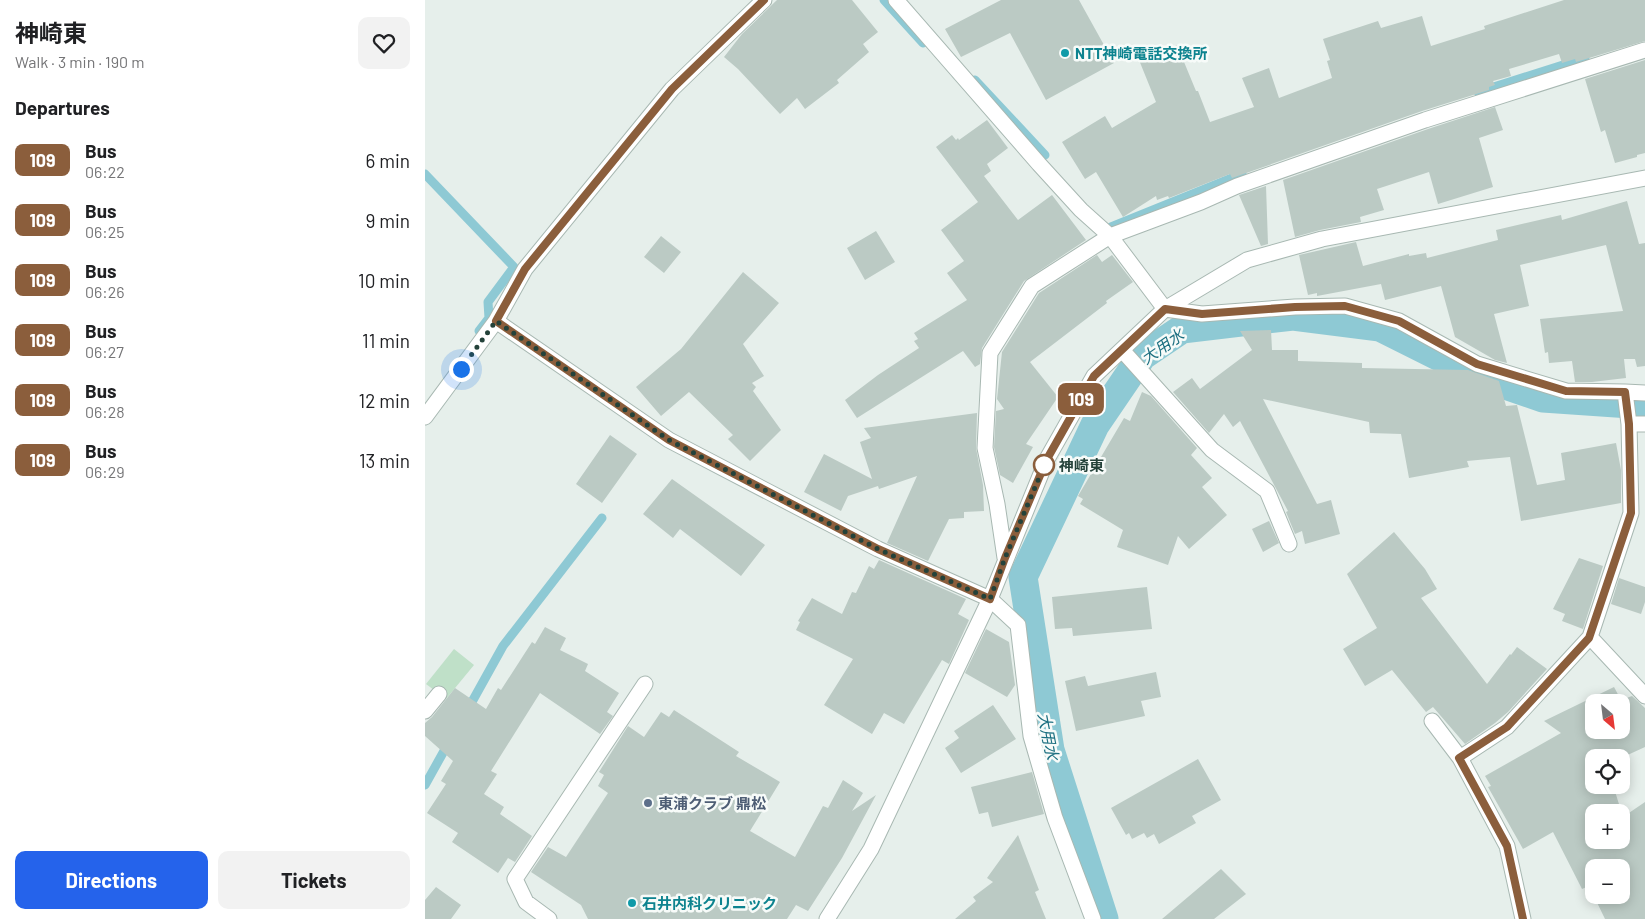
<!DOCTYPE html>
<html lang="en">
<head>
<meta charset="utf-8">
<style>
	:root { --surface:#fff; --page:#f2f2f2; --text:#202124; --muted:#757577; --accent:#2563eb }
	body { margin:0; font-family:Barlow,"Noto Sans JP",sans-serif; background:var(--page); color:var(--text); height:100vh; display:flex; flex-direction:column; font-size:19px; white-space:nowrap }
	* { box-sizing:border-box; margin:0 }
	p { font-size:16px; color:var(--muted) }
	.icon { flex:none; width:28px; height:28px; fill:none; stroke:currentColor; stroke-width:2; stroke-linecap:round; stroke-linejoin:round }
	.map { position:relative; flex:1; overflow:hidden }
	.drawer { display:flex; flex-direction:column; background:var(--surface); width:425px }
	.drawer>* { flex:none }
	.badge { padding:0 10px; border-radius:8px; font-size:18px; line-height:32px }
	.needle { width:32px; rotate:152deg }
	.fabs { position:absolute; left:1160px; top:694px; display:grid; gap:10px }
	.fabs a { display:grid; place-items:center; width:45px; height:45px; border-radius:10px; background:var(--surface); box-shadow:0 2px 12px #0003; font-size:25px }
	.you { position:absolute; width:25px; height:25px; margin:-12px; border:4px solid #fff; border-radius:50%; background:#1a73e8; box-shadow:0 0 0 8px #1a73e833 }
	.map>.badge { position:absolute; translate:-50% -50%; box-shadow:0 0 0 2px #fff }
	h2 { padding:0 15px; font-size:19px; line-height:45px }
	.round { display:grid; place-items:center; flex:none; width:52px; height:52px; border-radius:10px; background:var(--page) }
	.overview { display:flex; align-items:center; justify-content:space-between; height:85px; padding:0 15px }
	h1 { font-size:24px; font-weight:700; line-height:38px }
	.cta { display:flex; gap:10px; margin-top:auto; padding:10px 15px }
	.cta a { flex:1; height:58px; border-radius:10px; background:var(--accent); color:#fff; font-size:20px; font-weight:700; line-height:58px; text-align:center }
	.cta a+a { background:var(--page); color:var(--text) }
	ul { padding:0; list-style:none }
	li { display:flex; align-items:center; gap:15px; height:60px; padding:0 15px }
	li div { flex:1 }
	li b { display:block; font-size:19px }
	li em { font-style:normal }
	li .badge { min-width:55px; font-weight:700; text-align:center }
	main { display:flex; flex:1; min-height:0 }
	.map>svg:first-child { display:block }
</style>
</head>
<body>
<main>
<section class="drawer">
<div class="overview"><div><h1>神崎東</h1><p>Walk · 3 min · 190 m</p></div><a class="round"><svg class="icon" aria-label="heart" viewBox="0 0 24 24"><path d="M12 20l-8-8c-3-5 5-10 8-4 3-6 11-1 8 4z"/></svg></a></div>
<h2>Departures</h2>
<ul>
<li><span class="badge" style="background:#8b5e3c;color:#fff">109</span><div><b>Bus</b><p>06:22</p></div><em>6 min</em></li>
<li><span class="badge" style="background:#8b5e3c;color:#fff">109</span><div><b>Bus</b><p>06:25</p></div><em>9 min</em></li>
<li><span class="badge" style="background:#8b5e3c;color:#fff">109</span><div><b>Bus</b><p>06:26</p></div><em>10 min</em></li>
<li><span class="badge" style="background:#8b5e3c;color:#fff">109</span><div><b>Bus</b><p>06:27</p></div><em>11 min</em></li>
<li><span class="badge" style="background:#8b5e3c;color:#fff">109</span><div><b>Bus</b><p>06:28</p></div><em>12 min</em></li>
<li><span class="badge" style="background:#8b5e3c;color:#fff">109</span><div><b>Bus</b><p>06:29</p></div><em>13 min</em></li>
</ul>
<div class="cta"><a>Directions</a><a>Tickets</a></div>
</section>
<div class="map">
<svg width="1220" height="919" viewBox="0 0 1220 919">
	<rect width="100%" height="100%" fill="#e6efeb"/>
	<!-- green -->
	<path fill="#bfe0c8" d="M29,649L49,665L21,699L1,684Z"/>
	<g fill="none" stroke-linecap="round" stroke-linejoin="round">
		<!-- stream -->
		<path stroke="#8ec9d4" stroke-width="9" d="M459,0L498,43
			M550,80L620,155
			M1053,92L1160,58
			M0,174L89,267L63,302L64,318L54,331
			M686,227L817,174
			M43,709L78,646L177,518
			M0,785L24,742"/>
		<!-- canal -->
		<path stroke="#8ec9d4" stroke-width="29" d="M679,919L625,750L598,577L670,425L717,356L757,329L868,316L955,327L1051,375L1118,398L1220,405"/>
	</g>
	<!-- building -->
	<path fill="#bbcac4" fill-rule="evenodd" d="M352,0H427L453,32L438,44L444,52L412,80L414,83L380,109L372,98L355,114L313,69L299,57L317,34Z
		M576,0H654L689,63L621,100L585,33L536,57L520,29Z
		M1139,0H1220V41L1151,62L1150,59L1137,63L1134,54L1084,69L1086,76L1068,81L1070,85L1064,87V90L997,111L807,178L805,174L744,198L743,196L732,200L731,196L698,217L671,172L660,179L637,142L680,116L687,128L731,102L714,60L752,45L771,91H773L785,122L829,107L817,78L844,68L854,98L907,78L902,61L905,60L898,39L953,21L956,28L997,16L1006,46L1060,29L1059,26Z
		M1220,60V153L1212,155V157L1190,163L1180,130L1176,132L1160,79Z
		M1070,107L1078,130L1054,138L1068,187L1013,204L1004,172L952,189L959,210L935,217L936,222L895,230L870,237L858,180L1003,129Z
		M562,120L583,148L562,164L566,171L559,176L593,220L627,195L661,240L599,281L557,348L555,364L550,367L538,351L432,418L420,400L453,375L494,348L489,341L493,339L489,333L542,300L522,273L539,261L516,230L553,202L511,147L527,135L531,140L533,138L534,140Z
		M841,186L843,244L836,246L814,195Z
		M1202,201L1214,244L1220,243V366L1212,367L1210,359H1199L1201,378L1167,382H1150L1147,361L1124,363L1123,352L1120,353L1115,319L1198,311L1181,245L1095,265L1104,306L1069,314L1082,363L1070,360L1030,337L1016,286L960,300L956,284L892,296V293L883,295L874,255L931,242L938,266L984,254V256L1001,253L1002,258L1073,240L1071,230L1136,215L1137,220Z
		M451,231L470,262L440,280L422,248Z
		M236,236L256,252L239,273L219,257Z
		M672,255L677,262L687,255L708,282L681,301L682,303L605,362L633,397L601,444L608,447L588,483L575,475L569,447L571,411L579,409L572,399L577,352L614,293Z
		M318,272L354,303L318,344L339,376L327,383L331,387L328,391L356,430L325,461L303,439L308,435L264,392L236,416L211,387L256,349Z
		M846,330L847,350H873V361L937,363V368L1043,370L1074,381L1081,406L1092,405L1112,485L1140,480L1136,453L1191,443L1196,470V503L1096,521L1085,457L1042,461L1044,467L984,478L976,434L945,433L944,422L838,399L892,504L906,500L915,534L880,544L877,531L870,534L861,512L863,511L815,421L808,427L799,414L784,433L748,392L767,378L775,389L827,350L815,331Z
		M717,392L726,396L772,448L766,455L787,478L777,487L802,515L764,549L753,536L743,565L692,547L698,530L655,504L658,499L653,496L699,418L705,421Z
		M552,413L551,448L558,485L559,511L539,512V518L524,519L503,561L462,543L492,476L454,489L453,486L423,496L416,511L379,492L399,454L447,479L435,442L446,438L439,428Z
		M185,435L212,454L177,503L151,484Z
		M247,479L340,545L316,576L255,529L248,538L218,514Z
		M844,521L854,543L838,552L827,529Z
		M969,532L1000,569L1012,589L996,598L1062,684L1085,654L1086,655L1092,647L1122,669L1083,712L1070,723L1040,744L1008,707L1001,712L967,670L940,686L918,649L952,628L922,574Z
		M1154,558L1178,566L1158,629L1137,621L1140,614L1128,609Z
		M454,560L541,599L533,614L544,620L524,664L517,660L479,724L459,713L447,734L399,705L428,659L371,630L375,622L373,621L387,598L417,614L427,592L431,593L444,566L449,569Z
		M1194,578L1220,587V602L1216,614L1186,604Z
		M722,587L727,629L648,636L647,628L630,629L627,597Z
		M120,627L141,638L135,650L163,664L160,671L194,693L182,712L188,716L175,734L115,693L66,771L72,774L59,794L79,807L75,814L107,836L90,862L83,858L73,873L27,842L33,833L2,813L21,784L16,781L28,761L0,736V723L7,717L30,688L61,709L73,688L76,690L107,642L110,644Z
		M561,629L584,642L590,685L582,697L540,673Z
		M731,672L736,697L716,701L720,716L651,731L640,681L660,676L663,686Z
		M1189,687L1196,700L1207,696L1220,708V747L1196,758H1169V785H1188L1198,817L1220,802V919H1180L1164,886L1157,889L1128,832L1098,849L1063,787L1066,786L1060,776L1136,733L1119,721ZM1169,702H1196V730H1169ZM1169,812H1196V840H1169ZM1169,868H1196V895H1169Z
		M568,705L591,739L536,773L520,748L534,738L529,731Z
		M249,710L314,752L311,756L355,782L325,831L370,857L398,806L403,808L418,780L438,793L427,811L451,795L417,858L383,911L371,905L362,919H163L156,905L106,872L123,847L141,857L183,793L173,786L179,775L174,772L203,726L219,737L236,712L244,717Z
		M773,759L796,800L767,816L771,823L734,844L729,834L722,838L719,833L707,839L704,833L701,835L686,808Z
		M607,772L619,814L567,827L563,812L554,814L546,787Z
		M593,835L614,890L610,892L621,919H530L551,901L548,897L568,882L562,878Z
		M796,869L821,894L789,919H737Z
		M11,887L36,905L26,919H0V900Z"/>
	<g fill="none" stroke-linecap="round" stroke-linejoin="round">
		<defs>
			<path id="minor" d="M471,0L614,164L656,210L685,236L740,309L777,314L870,307L920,306L974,321L1052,364L1141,391L1200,392L1204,424H1220
				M71,321L244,440L453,549L565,599L593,625L606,736L630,818L668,919
				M697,350L787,450L842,491L864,544
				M1200,392L1220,393
				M0,417L71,321L100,269L247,89L339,0
				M580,558L572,504L560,448L565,353L607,286L685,236L776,202L812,186L1000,120L1220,50
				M1165,637L1220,696
				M0,711L14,694
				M1007,721L1035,758
				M124,919L101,902L90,879L220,684
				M402,919L446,849L565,599L622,459L669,376L740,309L822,260L897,239L1220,178
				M1098,919L1082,846L1035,758L1082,727L1165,637L1206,513L1204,424"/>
		</defs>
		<!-- minor casing -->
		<use href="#minor" stroke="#a8b8b2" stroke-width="17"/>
		<!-- minor -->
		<use href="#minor" stroke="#fff" stroke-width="15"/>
	</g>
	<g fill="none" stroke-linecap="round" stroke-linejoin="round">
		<defs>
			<path id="line" d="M339,0L247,89L100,269L71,321L244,440L453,549L565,599L580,558L622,459L669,376L740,309L777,314L870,307L920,306L974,321L1052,364L1141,391L1200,392L1204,424L1206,513L1164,638L1082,727L1034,758L1082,846L1098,919"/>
		</defs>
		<!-- line casing -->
		<use href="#line" stroke="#fff" stroke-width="11"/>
		<!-- line -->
		<use href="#line" stroke="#8b5e3c" stroke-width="8"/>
		<!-- walk -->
		<path stroke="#24423a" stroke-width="5" stroke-dasharray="0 9" d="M36,369L71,321L244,440L453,549L565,599L580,558L622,459L619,465"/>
	</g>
	<!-- markers -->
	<g fill="#0f9aa8" stroke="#f7fbf9" stroke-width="2">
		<circle cx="640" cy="53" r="5"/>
		<circle cx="207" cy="903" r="5"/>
	</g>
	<circle fill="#fff" stroke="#8b5e3c" stroke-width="2.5" cx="619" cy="465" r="10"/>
	<circle fill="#5c6f8a" stroke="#f7fbf9" stroke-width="2" cx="223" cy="803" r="5"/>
	<g text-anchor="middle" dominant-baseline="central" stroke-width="5" stroke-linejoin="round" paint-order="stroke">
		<!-- culture labels -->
		<g font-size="15" font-weight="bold" fill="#0d838f" stroke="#f7fbf9" text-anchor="start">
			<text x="650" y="53">NTT神崎電話交換所</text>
			<text x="217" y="903">石井内科クリニック</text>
		</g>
		<!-- stop labels -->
		<g font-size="15" font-weight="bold" fill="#24423a" stroke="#f7fbf9" text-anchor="start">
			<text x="634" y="465">神崎東</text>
		</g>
		<!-- service labels -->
		<g font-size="15" font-weight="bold" fill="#4e5e75" stroke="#f7fbf9" text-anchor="start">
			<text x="233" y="803">東浦クラブ 鼎松</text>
		</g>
		<!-- water labels -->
		<g font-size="16" font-style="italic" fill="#1c6f80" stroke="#f7fbf9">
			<text transform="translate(737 346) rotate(-35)">大用水</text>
			<text transform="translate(624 736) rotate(79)">大用水</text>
		</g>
	</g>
</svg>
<div class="fabs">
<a><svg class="needle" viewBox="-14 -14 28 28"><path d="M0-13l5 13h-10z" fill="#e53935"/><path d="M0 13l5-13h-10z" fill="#757577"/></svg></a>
<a><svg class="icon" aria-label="locate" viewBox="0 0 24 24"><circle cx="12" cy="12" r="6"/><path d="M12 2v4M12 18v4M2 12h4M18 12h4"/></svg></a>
<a>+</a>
<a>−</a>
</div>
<div class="you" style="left:36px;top:369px"></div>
<b class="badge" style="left:656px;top:399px;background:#8b5e3c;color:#fff">109</b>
</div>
</main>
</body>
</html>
